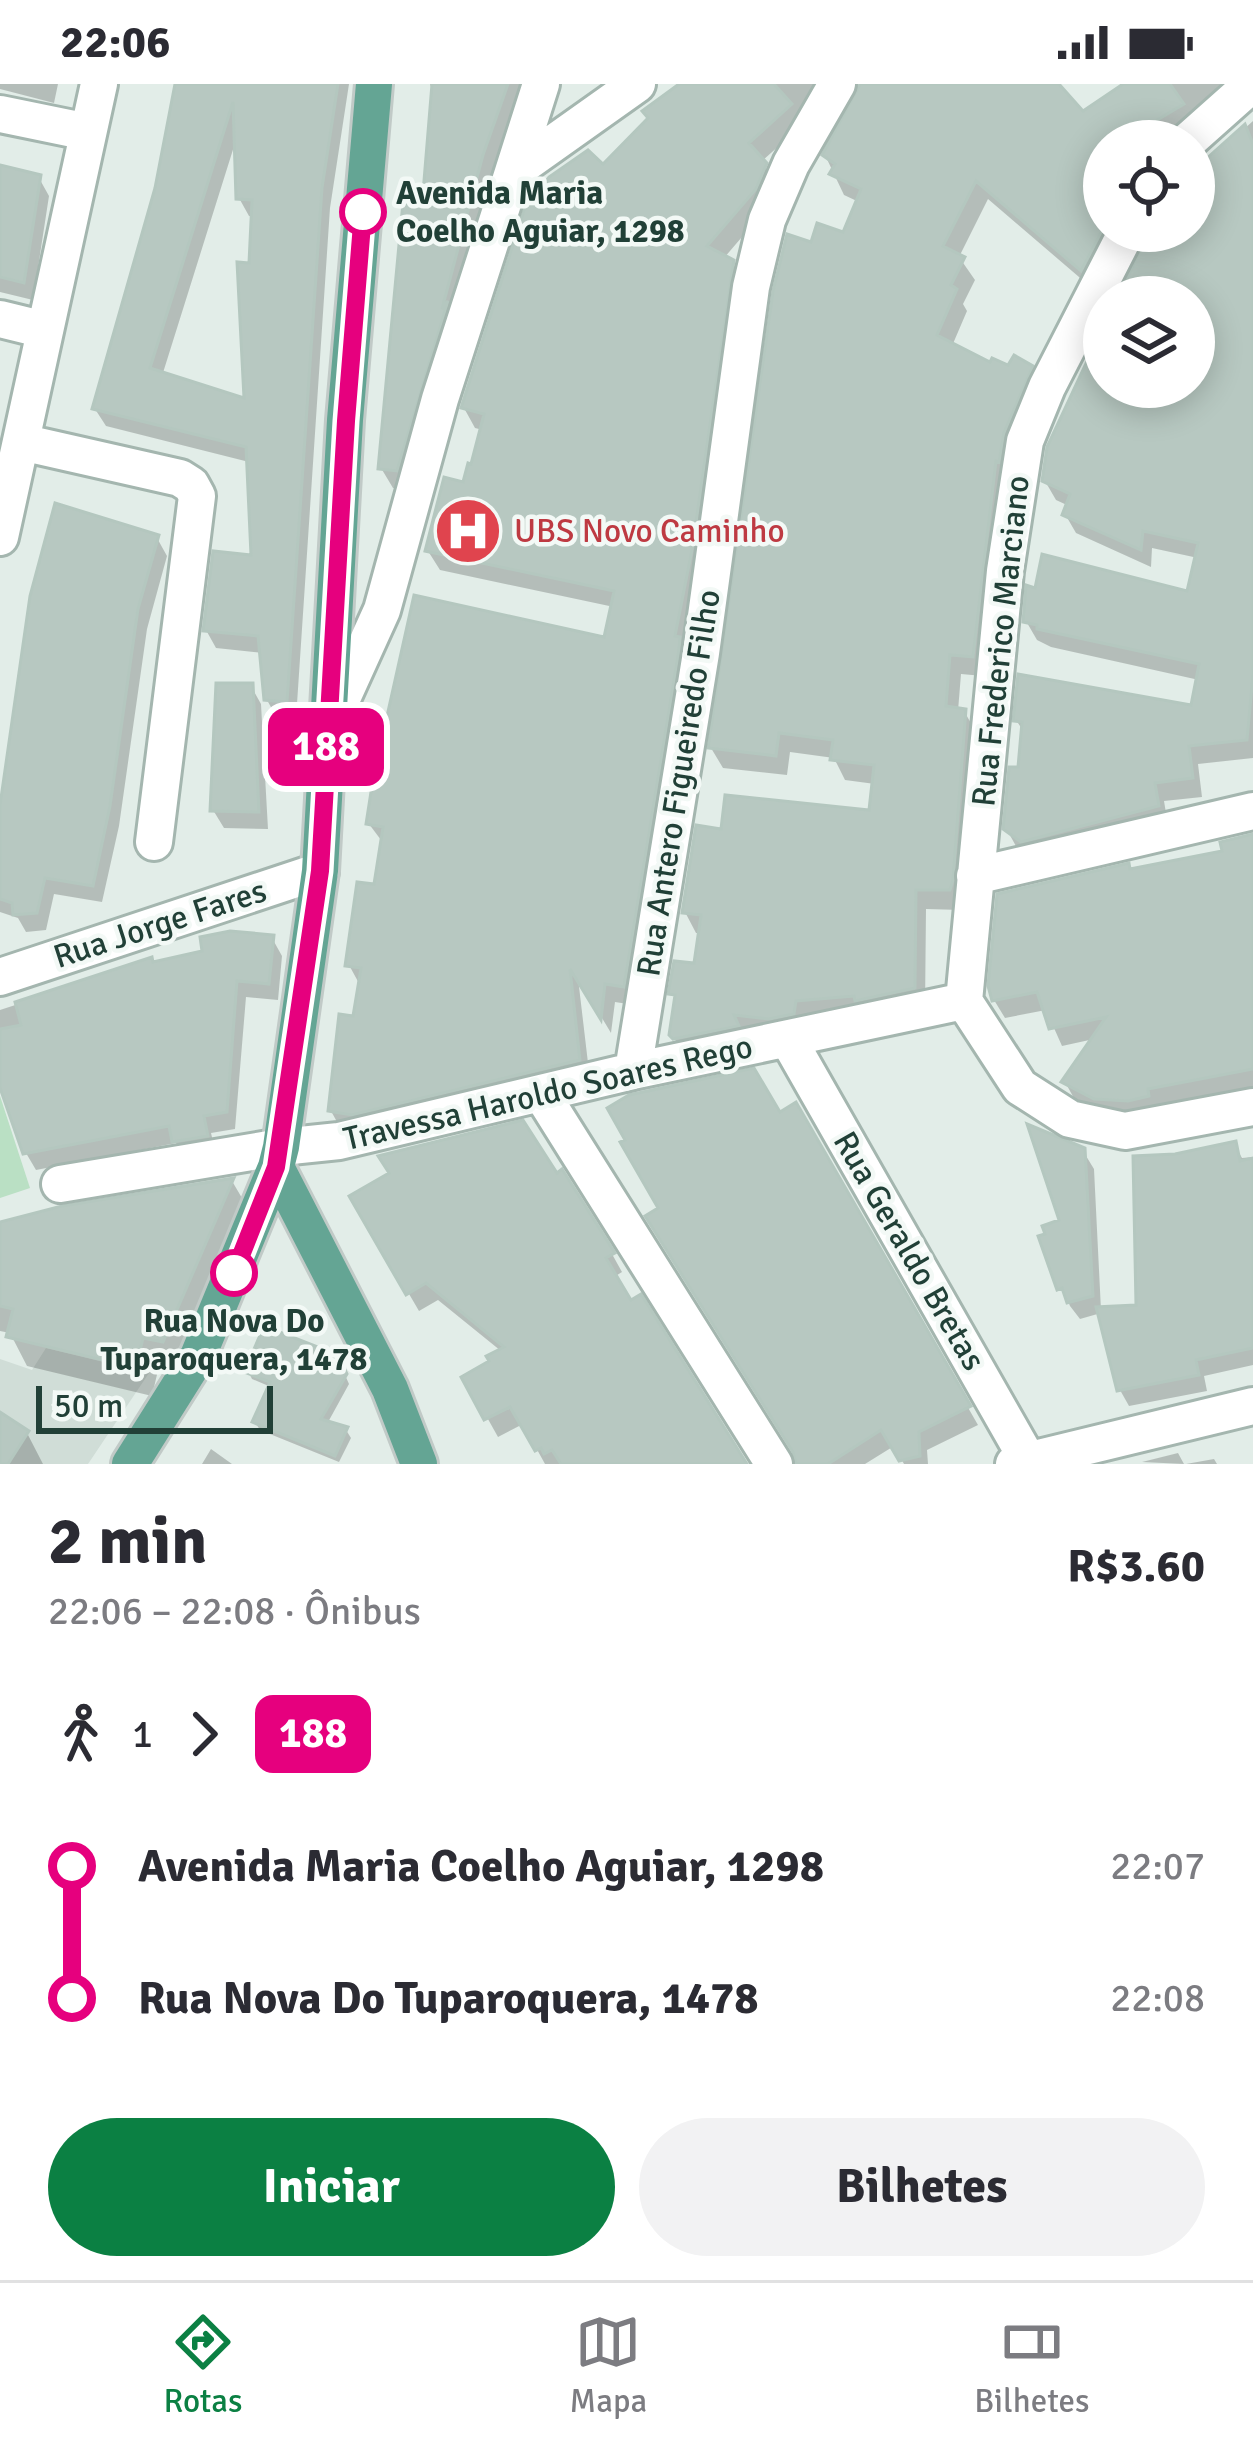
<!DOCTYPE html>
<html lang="pt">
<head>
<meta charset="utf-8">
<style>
	:root { --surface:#fff; --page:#f2f2f3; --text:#2b2b33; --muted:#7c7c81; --line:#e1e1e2; --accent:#0b8043 }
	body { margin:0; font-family:Signika,sans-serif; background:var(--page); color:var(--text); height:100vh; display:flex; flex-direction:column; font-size:45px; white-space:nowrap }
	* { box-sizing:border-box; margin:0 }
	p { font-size:39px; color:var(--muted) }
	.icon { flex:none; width:66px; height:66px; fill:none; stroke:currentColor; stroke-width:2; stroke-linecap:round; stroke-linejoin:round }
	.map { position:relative; height:1380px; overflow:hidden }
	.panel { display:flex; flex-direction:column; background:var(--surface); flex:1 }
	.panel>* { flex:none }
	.badge { padding:0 24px; border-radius:18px; font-size:42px; line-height:78px }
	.fabs { position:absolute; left:1083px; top:36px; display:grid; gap:24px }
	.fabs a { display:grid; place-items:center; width:132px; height:132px; border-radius:50%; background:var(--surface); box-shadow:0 6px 30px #0003; font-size:60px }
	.scale { position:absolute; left:36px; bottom:30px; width:237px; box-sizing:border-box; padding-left:12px; border:6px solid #214037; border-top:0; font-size:33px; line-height:42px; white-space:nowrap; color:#214037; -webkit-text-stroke:9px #f3f9f6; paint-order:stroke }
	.map>.badge { position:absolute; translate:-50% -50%; box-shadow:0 0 0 6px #fff }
	.legs { display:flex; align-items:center; gap:18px; height:132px; padding:0 48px; font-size:39px }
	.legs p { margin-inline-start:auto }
	.summary { display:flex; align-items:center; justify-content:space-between; height:204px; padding:0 48px }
	h1 { font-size:66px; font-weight:800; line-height:90px }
	.cta { display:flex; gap:24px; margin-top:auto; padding:24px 48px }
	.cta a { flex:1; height:138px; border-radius:72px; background:var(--accent); color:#fff; font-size:48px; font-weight:800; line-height:138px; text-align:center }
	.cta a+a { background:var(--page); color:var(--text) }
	ul { padding:0 48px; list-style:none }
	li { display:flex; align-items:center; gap:42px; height:132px; font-size:45px }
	li i { display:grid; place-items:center; width:18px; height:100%; margin:0 15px; background:currentColor }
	li i::after { content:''; width:30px; height:30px; margin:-15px; border:9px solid; border-radius:50%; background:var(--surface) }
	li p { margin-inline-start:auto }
	li:first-child i { background:linear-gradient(#0000 50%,currentColor 0) }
	li:last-child i { background:linear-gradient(currentColor 50%,#0000 0) }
	.status { display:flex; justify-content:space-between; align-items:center; height:84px; padding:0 60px; background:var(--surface); direction:ltr }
	.status svg { height:33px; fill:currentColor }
	.dock { display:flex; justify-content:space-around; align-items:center; height:168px; border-top:3px solid var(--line); background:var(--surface); font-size:33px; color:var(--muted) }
	.dock a { display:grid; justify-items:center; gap:6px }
	.dock .current { color:var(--accent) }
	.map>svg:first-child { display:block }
</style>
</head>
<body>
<div class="status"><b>22:06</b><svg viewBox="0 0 49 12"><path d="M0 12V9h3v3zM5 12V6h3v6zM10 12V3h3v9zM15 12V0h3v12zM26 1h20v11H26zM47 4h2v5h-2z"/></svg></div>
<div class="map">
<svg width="1253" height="1380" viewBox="0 0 1253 1380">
	<rect width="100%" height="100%" fill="#e2ede8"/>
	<!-- built -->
	<path fill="#d0ddd7" d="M46,1264L149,1289L88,1380H0V1275L32,1286Z"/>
	<!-- green -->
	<path fill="#bae0c4" d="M0,1012L30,1104L0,1114Z"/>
	<!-- shadow -->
	<path fill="#0003" fill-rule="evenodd" d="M0,0H58L54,19L0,5Z
		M178,0H349L330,124L296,635L277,634L267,616L263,569L216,564L206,546L254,474L249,378L106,342L95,325L158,104ZM236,56L239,114L249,132L254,133L247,318L162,292Z
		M430,0H530L408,406L393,404L381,384L425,124L434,12Z
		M686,0H837L818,27L761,78L776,101L766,125L724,174L732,178L744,198L634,921L615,918L611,949L578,894L590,996L342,1047L331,1027L361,903L349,881L376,804L384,760L369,740L607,557L614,523L440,486L428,467L465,402L483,346L475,344L464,324L603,84Z
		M867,0H1055L1082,31L1129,0H1220L1226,11L1188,33L1193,42L1167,57H1104V147H1127L1093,205L988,115L959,173L975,196L963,220L967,227L952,262L991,281L1030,284L1042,305L983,592L961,590L958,627H964L976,648L961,826L926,825L925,925L684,972L672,950L677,918L672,909L697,883L701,849H696L685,828L723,748L872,729L875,700L845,696L834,674L790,668L787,691L723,684L711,664L813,161L844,152L859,118L844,111L825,71Z
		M1253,37V674L1198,680L1202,713L1164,717L1168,741L1034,776L1017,764L1006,744L1020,687L1024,648L1016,636L1193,625L1199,596L1051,563L1037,556L1026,537L1189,511L1198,474L1152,464L1151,483L1076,449L1065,430L1069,422L1056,416L1045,397L1104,248V303H1194V213H1122L1156,147H1194V85L1206,79Z
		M0,85L39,94L49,112L33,216L0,208Z
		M157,454L167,472L147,545L119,742L102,818L54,810L46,846L26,848L18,834L0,828V727Z
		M251,602L261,620L268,745L224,744L213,726Z
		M1253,753V1004L1106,1033L1075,1016L1065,998L1094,955L1062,962L1046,926L1005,934L994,916L1130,788L1226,770Z
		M272,854L282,872L278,916L246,913L235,1045L211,1049L216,1070L185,1075L176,1059L36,1086L26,1069L0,994V926L150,877L153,881Z
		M795,1022L978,1341L927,1366L928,1380H904L894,1362L865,1380H797L779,1032Z
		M1234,1060L1242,1074L1253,1073V1281L1204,1292L1207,1307L1129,1322L1120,1306L1101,1229L1080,1235L1070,1222L1042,1154L1062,1138L1083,1067L1094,1085L1101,1226L1140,1224L1176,1073Z
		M232,1097L249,1126L180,1286L159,1282L152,1312L27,1282L10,1249L0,1247V1141Z
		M353,1114L612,1170L622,1188L614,1193L743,1380H545L523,1340L498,1353L465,1294L493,1278L501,1267L438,1216L419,1227Z
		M341,1282L349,1300L327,1340L346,1346L351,1354L339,1378L260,1346L255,1338L271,1303L252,1295L248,1287Z
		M0,1331L27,1349L43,1380H0Z
		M211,1365L232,1380H202Z
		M1178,1369L1184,1380L1142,1378Z
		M1214,1375L1217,1380H1186Z"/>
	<!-- building -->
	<path fill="#b7c8c1" stroke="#b4c7bf" stroke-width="3" fill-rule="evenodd" d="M175,0H338L322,104L287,618L264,616L258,552L203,547L213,467L251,471L246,363L92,325L155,104ZM233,18L236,115L252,116L249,179L237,178L244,314L150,284Z
		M432,0H508L483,71L442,225L448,217L397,387L378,385L403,118L422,121Z
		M679,0H774L792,20L749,59L767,79L756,105L707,162L734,176L692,466L675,552L680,553L679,566L624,903L605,900L601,936L570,885L580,976L352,1031L328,1027L339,930L353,932L361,884L345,882L357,798L374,800L383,743L366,740L373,695L414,511L604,553L614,507L425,467L444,393L463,398L468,379L471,380L484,330L461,324L524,126L549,93L588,66L603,80L648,34L642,27Z
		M860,0H1059L1083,27L1123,0H1170L1184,20L1122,57H1104V143L1081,187L976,97L943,162L965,173L951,201L957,205L937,251L990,278L992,274L1008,281L1014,271L1033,282L1004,349L999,378L996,377L973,573L950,571L946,622L966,625L953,796L950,806H916L915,904L855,917L854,912L796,917L794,930L769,935L734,931L739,942L673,955L669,951L675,911L668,910L674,877L694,879L701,831L682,829L696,741L721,745L725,711L869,726L874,681L830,676L833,656L779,649L776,672L708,664L773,207L787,150L811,158L817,139L843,148L861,105L829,90L835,80L822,71Z
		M1245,40L1253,60V591L1247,656L1189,662L1193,694L1155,699L1159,722L1021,758L1003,745L1009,683H1018L1022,638L1013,637L1018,590L1191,621L1199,580L1037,545V541L1023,538L1026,501L1035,504L1042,470L1187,507L1198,459L1143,447L1141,466L1062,431L1070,410L1042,397L1047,363L1104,241V303H1194V213H1118L1149,147H1194V86Z
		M0,81L41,91L24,199L0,193Z
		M55,419L159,451L138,525L110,722L93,802L45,794L37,829L13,831L12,819L0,815V721L30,512Z
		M216,599H253L259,728L210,727Z
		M1253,750V985L1148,1005L1149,1012L1128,1017L1094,1015L1061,998L1106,933L1049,945L1037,908L992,917L988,902L997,810L1129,779L1130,785L1222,767L1220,758Z
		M230,847L274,851L269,900L237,897L227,1028L204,1032L208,1052L172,1058L169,1042L23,1070L0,1004V945L21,941L15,918L152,873L153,878L202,867L200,853Z
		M754,984L780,1028L796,1018L971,1322L919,1348L920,1372L899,1377L881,1346L828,1380H796L793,1368L645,1132L658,1124L620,1058L625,1056L607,1024L629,1011Z
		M523,1036L557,1089L562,1085L615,1169L606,1174L631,1216L641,1210L747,1380H561L552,1366L544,1370L541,1364L535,1367L510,1323L484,1336L461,1293L489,1277L486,1272L504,1263L426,1199L406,1211L349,1112L389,1089L378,1072Z
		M1027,1040L1085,1064L1093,1212L1067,1219L1062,1204L1057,1206L1038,1152L1045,1150L1042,1142L1059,1136Z
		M1236,1057L1240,1077L1253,1074V1264L1196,1276L1199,1291L1117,1307L1096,1223L1136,1221L1133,1072L1175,1070Z
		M234,1094L163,1258L143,1254L136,1284L6,1253L13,1225L0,1222V1138L62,1122Z
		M264,1242L338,1271L347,1290L321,1335L348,1343L335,1372L252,1338L270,1298L244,1288Z
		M0,1328L29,1347L8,1380H0Z"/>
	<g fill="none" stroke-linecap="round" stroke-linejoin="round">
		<defs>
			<path id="minor" d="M0,30L88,48
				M1188,57L1243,8L1253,4
				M513,88L541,0
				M0,235L45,246
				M21,358L180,394L191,401L197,412L154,758
				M0,453L99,0
				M329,643L382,526L440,315L513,88L637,0
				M975,792L1253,727
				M0,893L320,787
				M964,917L1005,487L1025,357L1047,303L1127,147
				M964,917L1020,1003L1070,1035L1125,1047L1253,1023
				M788,955L1030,1380
				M633,987L701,569L751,203L767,136L791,80L837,0
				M541,1009L774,1380
				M60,1100L281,1063L339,1057L633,987L964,917
				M1014,1380L1253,1322"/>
			<path id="major" d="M276,1083L390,1305L419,1380
				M130,1380L198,1272L276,1083L281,1063L320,787L345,336L374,0"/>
		</defs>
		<!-- minor casing -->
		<use href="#minor" stroke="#a4b6af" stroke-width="42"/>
		<!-- major casing -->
		<use href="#major" stroke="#c1cac7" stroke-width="42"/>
		<!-- minor -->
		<use href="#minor" stroke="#fff" stroke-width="36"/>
		<!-- major -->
		<use href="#major" stroke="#64a594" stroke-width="36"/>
	</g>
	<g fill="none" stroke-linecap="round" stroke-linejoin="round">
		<defs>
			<path id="line-1" d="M234,1189L276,1083L320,787L346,337L363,128"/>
		</defs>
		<!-- line-1 casing -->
		<use href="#line-1" stroke="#fff" stroke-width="27"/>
		<!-- line-1 -->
		<use href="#line-1" stroke="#e6007e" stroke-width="18"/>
	</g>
	<!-- icons -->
	<defs>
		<symbol id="hospital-disc" viewBox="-11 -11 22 22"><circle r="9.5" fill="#e0444e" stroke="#f3f9f6"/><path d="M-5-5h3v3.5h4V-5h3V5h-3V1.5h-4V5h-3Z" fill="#fff"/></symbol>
	</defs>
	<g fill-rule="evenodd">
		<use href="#hospital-disc" x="430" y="409" width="76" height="76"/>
	</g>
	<!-- markers -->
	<g fill="#fff" stroke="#e6007e" stroke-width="6">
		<circle cx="363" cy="128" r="21"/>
		<circle cx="234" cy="1189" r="21"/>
	</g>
	<g text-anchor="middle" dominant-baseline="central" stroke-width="9" stroke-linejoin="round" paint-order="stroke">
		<!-- stop labels -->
		<g font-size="33" font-weight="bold" fill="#214037" stroke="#f3f9f6" text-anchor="start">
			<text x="396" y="109">Avenida Maria<tspan x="396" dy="38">Coelho Aguiar, 1298</tspan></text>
			<text x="234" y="1237" text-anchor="middle">Rua Nova Do<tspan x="234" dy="38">Tuparoquera, 1478</tspan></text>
		</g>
		<!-- health labels -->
		<g font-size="33" fill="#be3a42" stroke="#f3f9f6" text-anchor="start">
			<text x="514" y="447">UBS Novo Caminho</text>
		</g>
		<!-- street labels -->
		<g font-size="33" fill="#214037" stroke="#f3f9f6">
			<text transform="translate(1001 557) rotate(-84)">Rua Frederico Marciano</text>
			<text transform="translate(679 699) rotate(-81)">Rua Antero Figueiredo Filho</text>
			<text transform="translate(160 840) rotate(-18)">Rua Jorge Fares</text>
			<text transform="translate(548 1009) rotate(-13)">Travessa Haroldo Soares Rego</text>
			<text transform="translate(909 1167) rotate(60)">Rua Geraldo Bretas</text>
		</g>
	</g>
</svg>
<div class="fabs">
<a><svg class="icon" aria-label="locate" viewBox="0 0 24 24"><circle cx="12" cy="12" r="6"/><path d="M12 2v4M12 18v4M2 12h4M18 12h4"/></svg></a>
<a><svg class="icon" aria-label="layers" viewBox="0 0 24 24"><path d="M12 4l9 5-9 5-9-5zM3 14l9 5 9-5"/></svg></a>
</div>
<div class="scale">50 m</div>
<b class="badge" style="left:326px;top:663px;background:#e6007e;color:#fff">188</b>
</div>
<section class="panel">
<div class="summary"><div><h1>2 min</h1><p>22:06 – 22:08 · Ônibus</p></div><b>R$3.60</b></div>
<div class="legs"><svg class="icon" aria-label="walk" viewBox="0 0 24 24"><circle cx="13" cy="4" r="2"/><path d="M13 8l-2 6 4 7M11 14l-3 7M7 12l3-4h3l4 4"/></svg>1<svg class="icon" aria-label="forward" viewBox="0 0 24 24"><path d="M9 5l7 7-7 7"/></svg><b class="badge" style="background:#e6007e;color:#fff">188</b></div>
<ul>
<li><i style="color:#e6007e"></i><b>Avenida Maria Coelho Aguiar, 1298</b><p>22:07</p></li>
<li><i style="color:#e6007e"></i><b>Rua Nova Do Tuparoquera, 1478</b><p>22:08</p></li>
</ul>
<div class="cta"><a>Iniciar</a><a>Bilhetes</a></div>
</section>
<nav class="dock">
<a class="current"><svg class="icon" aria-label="directions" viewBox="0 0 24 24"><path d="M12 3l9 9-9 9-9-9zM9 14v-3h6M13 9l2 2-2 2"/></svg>Rotas</a>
<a><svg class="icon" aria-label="map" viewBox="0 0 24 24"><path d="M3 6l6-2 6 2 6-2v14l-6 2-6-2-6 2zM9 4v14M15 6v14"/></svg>Mapa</a>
<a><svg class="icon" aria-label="tickets" viewBox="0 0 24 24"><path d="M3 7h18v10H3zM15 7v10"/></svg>Bilhetes</a>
</nav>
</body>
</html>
